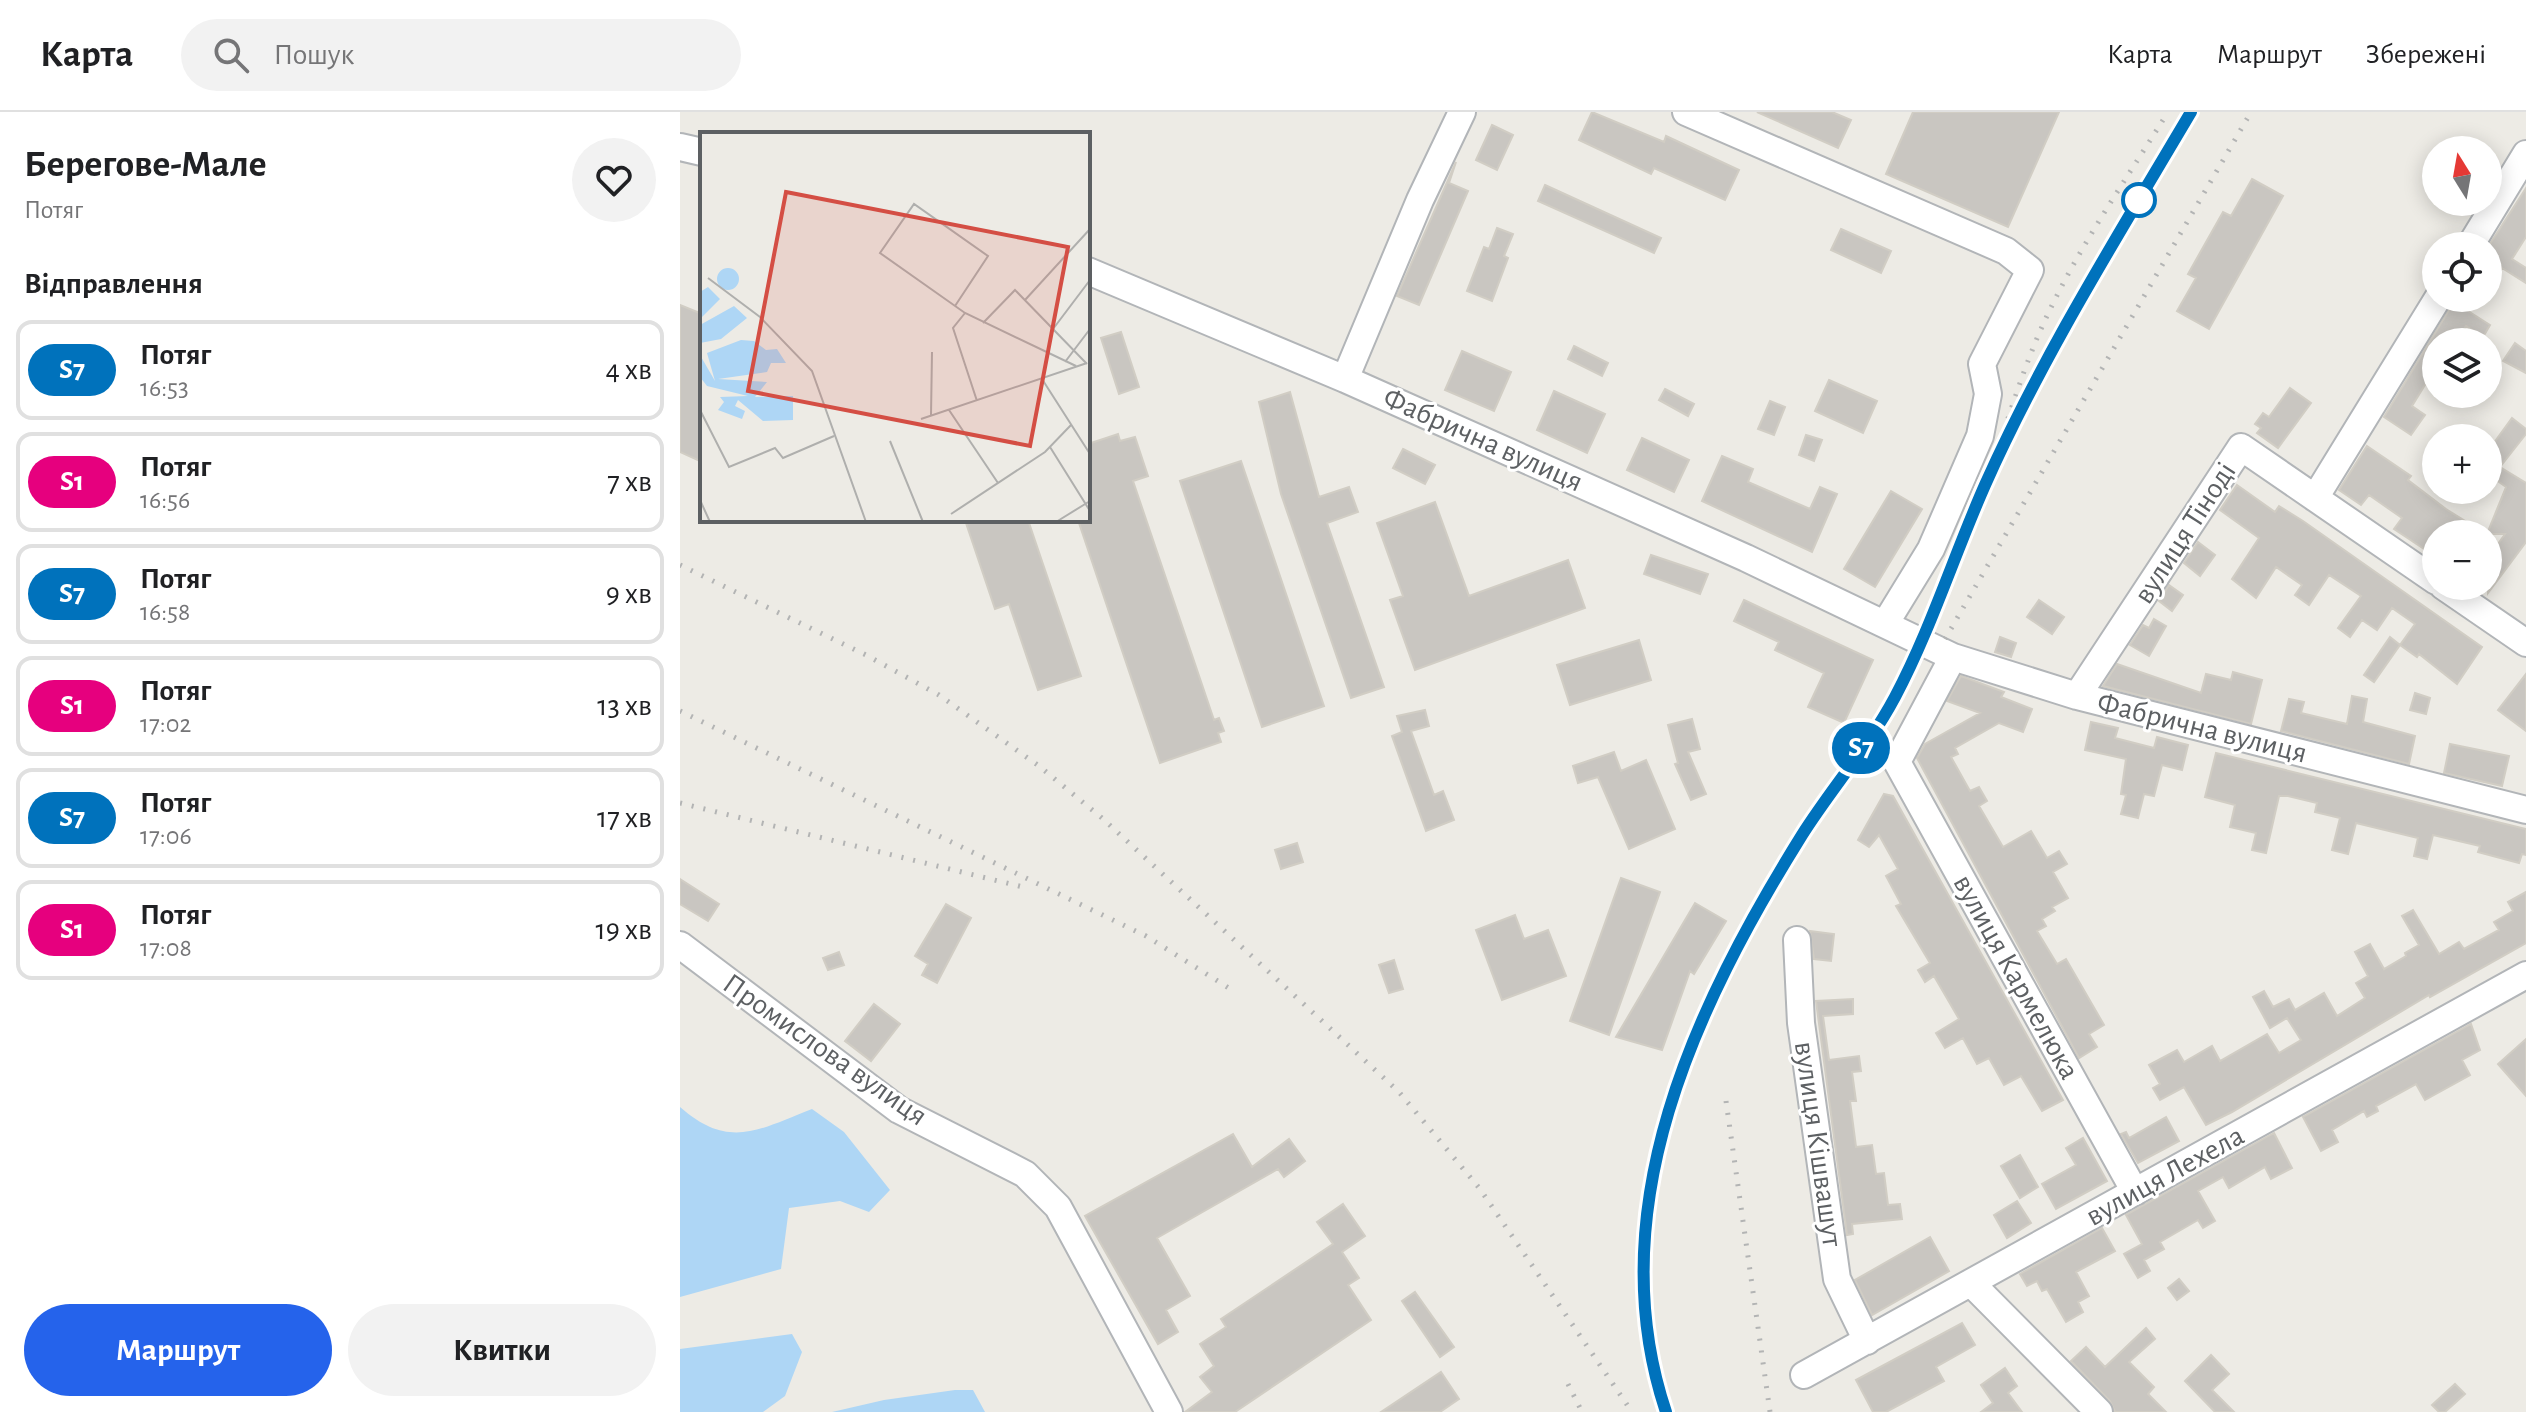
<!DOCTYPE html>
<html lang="uk">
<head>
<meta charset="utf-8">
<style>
	:root { --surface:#fff; --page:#f2f2f2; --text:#202124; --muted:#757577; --line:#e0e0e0; --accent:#2563eb }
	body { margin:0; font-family:"Alegreya Sans",sans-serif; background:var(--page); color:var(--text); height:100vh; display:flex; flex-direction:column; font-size:30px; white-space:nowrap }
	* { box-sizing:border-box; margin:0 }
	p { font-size:26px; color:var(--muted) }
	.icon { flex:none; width:44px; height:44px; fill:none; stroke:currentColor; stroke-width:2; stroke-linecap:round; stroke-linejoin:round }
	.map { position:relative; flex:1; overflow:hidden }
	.side { display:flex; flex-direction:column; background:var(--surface); width:680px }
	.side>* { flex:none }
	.badge { padding:0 16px; border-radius:26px; font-size:28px; line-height:52px }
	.needle { width:52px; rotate:349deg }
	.controls { position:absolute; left:1742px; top:24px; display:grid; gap:16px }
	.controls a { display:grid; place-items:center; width:80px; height:80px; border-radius:50%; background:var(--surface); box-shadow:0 4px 20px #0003; font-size:40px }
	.map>.badge { position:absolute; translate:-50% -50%; box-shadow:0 0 0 4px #fff }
	h2 { padding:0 24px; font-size:30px; line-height:72px }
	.round { display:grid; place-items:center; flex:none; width:84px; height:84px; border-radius:42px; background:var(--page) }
	.overview { display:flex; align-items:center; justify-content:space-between; height:136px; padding:0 24px }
	h1 { font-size:38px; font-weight:700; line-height:60px }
	.button { display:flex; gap:16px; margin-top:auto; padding:16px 24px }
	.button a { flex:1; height:92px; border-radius:48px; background:var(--accent); color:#fff; font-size:32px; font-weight:700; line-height:92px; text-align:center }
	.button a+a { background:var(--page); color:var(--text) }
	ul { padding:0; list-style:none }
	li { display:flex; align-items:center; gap:24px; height:100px; margin:0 16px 12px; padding:0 8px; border:4px solid var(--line); border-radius:16px }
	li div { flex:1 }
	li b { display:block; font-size:30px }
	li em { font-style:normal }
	li .badge { min-width:88px; font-weight:700; text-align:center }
	header { display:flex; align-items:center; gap:48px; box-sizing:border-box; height:112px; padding:0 40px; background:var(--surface); border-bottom:2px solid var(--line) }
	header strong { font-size:38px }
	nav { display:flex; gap:44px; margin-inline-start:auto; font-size:28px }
	.search { width:560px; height:72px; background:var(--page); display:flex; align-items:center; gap:20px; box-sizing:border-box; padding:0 28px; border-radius:44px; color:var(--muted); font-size:30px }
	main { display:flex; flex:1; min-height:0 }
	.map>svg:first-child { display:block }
</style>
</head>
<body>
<header>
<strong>Карта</strong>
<div class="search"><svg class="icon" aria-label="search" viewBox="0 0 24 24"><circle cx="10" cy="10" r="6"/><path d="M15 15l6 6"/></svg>Пошук</div>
<nav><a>Карта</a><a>Маршрут</a><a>Збережені</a></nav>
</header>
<main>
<section class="side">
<div class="overview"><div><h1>Берегове-Мале</h1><p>Потяг</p></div><a class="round"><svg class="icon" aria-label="heart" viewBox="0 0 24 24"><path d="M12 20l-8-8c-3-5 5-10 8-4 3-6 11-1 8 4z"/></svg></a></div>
<h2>Відправлення</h2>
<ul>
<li><span class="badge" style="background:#0072bc;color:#fff">S7</span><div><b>Потяг</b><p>16:53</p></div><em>4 хв</em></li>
<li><span class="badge" style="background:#e6007e;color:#fff">S1</span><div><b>Потяг</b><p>16:56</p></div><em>7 хв</em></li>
<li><span class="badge" style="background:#0072bc;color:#fff">S7</span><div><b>Потяг</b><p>16:58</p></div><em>9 хв</em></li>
<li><span class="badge" style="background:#e6007e;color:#fff">S1</span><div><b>Потяг</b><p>17:02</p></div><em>13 хв</em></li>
<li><span class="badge" style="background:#0072bc;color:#fff">S7</span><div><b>Потяг</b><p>17:06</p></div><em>17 хв</em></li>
<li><span class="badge" style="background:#e6007e;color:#fff">S1</span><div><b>Потяг</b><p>17:08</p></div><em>19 хв</em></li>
</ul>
<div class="button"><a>Маршрут</a><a>Квитки</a></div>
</section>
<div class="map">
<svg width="1846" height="1300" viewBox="0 0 1846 1300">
	<rect width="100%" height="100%" fill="#edebe5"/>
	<!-- water -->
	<path fill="#aed6f5" d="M0,995C49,1038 78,1018 132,997L164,1020L210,1078L189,1100L160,1089L109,1096L101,1157L0,1185Z
		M112,1222L122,1240L105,1284L83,1300H0V1237Z
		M275,1278H293L305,1300H152L204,1288Z"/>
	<!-- building -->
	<path fill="#c9c6c1" stroke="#d1cdc4" stroke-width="2" d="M912,0L984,30L986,24L1059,58L1045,88L974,56L971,62L899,28Z
		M1077,0H1152L1171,8L1158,36Z
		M1233,0H1379L1328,115L1206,62Z
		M812,13L833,23L817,58L796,48Z
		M776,50L769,71L788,79L739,193L717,184Z
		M1572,67L1603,84L1529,217L1497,199L1516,166L1508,162L1543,100L1551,104Z
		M865,73L981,126L974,141L858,89Z
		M1846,76V125L1832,147L1846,156V171L1822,156L1808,178V135Z
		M817,116L833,122L824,144L828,146L812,189L787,179L804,135L809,137Z
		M1161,117L1211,139L1201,161L1151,138Z
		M1774,190L1810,213L1803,225L1786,214L1776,230H1756V273L1748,268L1732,294L1745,303L1731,323L1704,305Z
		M0,193L22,202V350L0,340Z
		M441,220L459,275L439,282L421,226Z
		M1835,231L1846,239V261L1823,249Z
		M894,234L928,251L922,264L888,247Z
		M782,239L831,260L814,299L765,278Z
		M1149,268L1197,289L1183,321L1135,299Z
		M1610,276L1631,291L1598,336L1577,321L1581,316L1575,312L1583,301L1589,305Z
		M985,277L1014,292L1008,304L979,288Z
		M874,279L925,302L907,341L857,318Z
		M610,280L639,385L669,375L678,400L647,411L704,575L671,586L601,382L579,290Z
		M1090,289L1105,295L1094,323L1078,317Z
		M1832,306L1846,317V322L1820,355L1846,371V430L1808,481V446L1825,422H1807L1826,375L1812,365L1808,371V339Z
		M438,322L440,329L455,325L468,364L453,369L534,608L539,606L544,619L538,621L541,630L480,651L398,408H408V332Z
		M1126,323L1142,328L1134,349L1119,343Z
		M962,326L1009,348L994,380L947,358Z
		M1687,334L1731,364L1728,368L1766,397L1806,422H1756V445L1714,417L1722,406L1689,383L1681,393L1659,378Z
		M723,337L755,353L745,372L713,356Z
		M1042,344L1073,357L1068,370L1130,397L1140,375L1157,382L1132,440L1022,389Z
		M561,349L644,594L582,615L500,369Z
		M1557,373L1595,400L1599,394L1623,409L1802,535L1777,572L1739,542L1737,545L1720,533L1735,512L1712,496L1697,518L1682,508L1670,525L1658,516L1681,484L1649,463L1629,493L1615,483L1622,473L1596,455L1576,486L1552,467L1579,426L1540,398Z
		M1211,379L1242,397L1195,475L1164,457Z
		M755,390L789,484L888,448L905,496L735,558L710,488L723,484L697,411Z
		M285,408H348L401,564L358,578L329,492L315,497Z
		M1518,430L1535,443L1520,464L1504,451Z
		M971,443L1028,462L1020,482L964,462Z
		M1489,473L1503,483L1492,499L1479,489Z
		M1064,488L1193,548L1164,611L1128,595L1144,561L1095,538L1099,530L1054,509Z
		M1359,488L1384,505L1372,522L1347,505Z
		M1474,507L1486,514L1469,544L1450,533L1463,513L1469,516Z
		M1320,525L1336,531L1331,545L1315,540Z
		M1710,525L1720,533L1694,570L1684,563Z
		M959,528L971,568L890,593L877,553Z
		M1437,552L1521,581L1526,562L1551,568L1553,560L1582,568L1571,612L1423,574Z
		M1846,562V619L1818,598Z
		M1281,564L1324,580L1321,585L1352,597L1343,620L1319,611L1275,636L1278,642L1271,645L1290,679L1299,675L1307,689L1299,694L1323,735L1351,719L1367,746L1379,739L1387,752L1373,760L1388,786L1372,795L1375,799L1362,807L1366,814L1357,819L1377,852L1386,847L1424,913L1409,922L1417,935L1399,946L1237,646L1245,632L1300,601L1267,589Z
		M1735,581L1750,586L1746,602L1730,598Z
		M1672,584L1687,587L1683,610L1735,624L1729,652L1601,619L1609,587L1624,590L1621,601L1667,612Z
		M745,598L749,614L731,619L754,683L763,679L774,708L746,719L712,624L722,620L717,604Z
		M1012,607L1020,637L1008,640L1026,682L1011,688L995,652L998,651L988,613Z
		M1411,610L1438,616L1435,626L1474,636L1477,625L1508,633L1502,658L1482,653L1474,684L1464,682L1458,706L1441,702L1446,683L1441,682L1446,647L1405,638Z
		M1770,632L1829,644L1822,674L1764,661Z
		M934,640L941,659L966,648L995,717L949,737L918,665L898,671L893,654Z
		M1536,641L1846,717V743L1842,742L1839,751L1798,740L1800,734L1753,723L1747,747L1734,744L1738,726L1676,711L1668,742L1652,738L1660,706L1635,700L1637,691L1608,684H1599L1586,741L1572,738L1576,721L1550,715L1555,693L1525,685Z
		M1204,682L1213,684L1383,988L1362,999L1341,964L1324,973L1309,946L1297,952L1283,926L1265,936L1256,921L1279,907L1254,864L1245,870L1238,858L1250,851L1216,794L1221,792L1206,764L1218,757L1199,723L1189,735L1178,728Z
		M617,731L623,750L601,757L595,738Z
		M941,766L980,780L929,923L890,909Z
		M0,767L39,792L28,809L0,792Z
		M1846,780V831L1750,885L1749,883L1552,1000L1526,1013L1504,975L1480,988L1473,976L1480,972L1469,953L1497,938L1504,950L1532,934L1540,949L1587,922L1599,941L1621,928L1607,906L1590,916L1573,885L1584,879L1593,895L1609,887L1615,898L1644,881L1657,904L1685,886L1676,871L1688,864L1675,840L1690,832L1704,857L1726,844L1725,841L1739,833L1722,804L1733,798L1759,842L1779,830L1784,837L1819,818L1814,810L1833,799L1828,790Z
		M1015,791L1046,809L1014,862L1010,859L982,938L936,925Z
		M266,792L291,806L257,871L242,863L248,852L235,844Z
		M835,803L844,827L868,818L886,864L822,888L796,818Z
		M1130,819L1154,822L1151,849L1134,847Z
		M159,840L164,853L148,858L143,846Z
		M714,848L723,877L709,881L699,853Z
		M1173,887V902L1143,904L1149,948L1179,944L1181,959L1172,960L1176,989H1170L1176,1035L1192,1033L1196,1062L1204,1061L1208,1093L1220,1092L1222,1107L1172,1112L1173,1122L1167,1123L1136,889Z
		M194,892L220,912L191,949L165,929Z
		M1791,912L1800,938L1782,948L1790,963L1745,988L1736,972L1696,994L1698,999L1687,1005L1684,999L1652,1018L1658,1030L1641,1039L1623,1005Z
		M1846,927V984L1818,952Z
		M1486,1005L1499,1029L1458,1051L1441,1022L1446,1020L1449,1026Z
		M1594,1021L1612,1056L1591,1067L1585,1055L1549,1076L1543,1065L1518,1079L1535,1109L1523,1116L1518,1108L1480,1130L1484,1137L1464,1148L1470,1159L1458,1166L1444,1142L1462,1132L1446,1103Z
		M553,1022L572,1055L609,1027L625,1049L604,1065L598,1057L477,1126L510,1184L486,1198L498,1220L478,1232L405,1104Z
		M1403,1026L1427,1069L1376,1097L1362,1072L1396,1053L1386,1036Z
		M1340,1043L1358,1075L1340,1086L1321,1054Z
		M1337,1089L1351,1111L1327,1126L1314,1103Z
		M663,1092L685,1124L662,1140L679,1166L668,1173L691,1208L555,1300H505L532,1280L520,1265L534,1254L520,1232L546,1215L541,1207L653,1132L637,1110Z
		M1422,1116L1435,1139L1396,1160L1409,1184L1398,1190L1403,1200L1386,1210L1367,1177L1362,1179L1357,1169L1347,1174L1340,1162Z
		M1250,1125L1269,1159L1192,1203L1175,1168Z
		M1499,1167L1509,1179L1497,1188L1488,1176Z
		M735,1180L774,1235L760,1245L722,1189Z
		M1282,1211L1295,1233L1256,1255L1264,1269L1206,1300H1193L1176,1268Z
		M1466,1216L1475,1227L1449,1250L1474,1275L1468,1282L1486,1300H1435L1430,1289L1391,1249L1406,1235L1425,1255Z
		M1531,1243L1549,1262L1532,1278L1554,1300H1535L1505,1269Z
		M1325,1256L1337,1274L1328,1281L1342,1300H1301L1313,1291L1301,1273Z
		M761,1260L779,1287L760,1300H701Z
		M1775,1272L1785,1282L1765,1300H1759L1752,1293Z"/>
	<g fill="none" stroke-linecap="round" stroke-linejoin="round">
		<defs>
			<path id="minor" d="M782,0L740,88L665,267L1066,446L1273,545L1397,584L1846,698
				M1006,0L1326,139L1350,158L1302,252L1308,282L1300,324L1251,437L1205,512
				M0,35L22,40
				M1790,134L1846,42
				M408,159L665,267
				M1635,386L1758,186
				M1763,474L1846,531
				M1273,545L1217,650L1455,1080
				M1397,584L1561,335L1756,469
				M1117,828L1121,911L1157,1167L1187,1229
				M0,833L219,998L345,1062L378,1095L489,1300
				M1291,1171L1419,1300
				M1124,1263L1846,863"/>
		</defs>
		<!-- minor casing -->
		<use href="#minor" stroke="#b2b5b8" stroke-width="30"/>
		<!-- minor -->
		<use href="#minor" stroke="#fff" stroke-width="26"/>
		<!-- rail -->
		<path stroke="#b3b4b4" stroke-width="5" stroke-dasharray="2 10" stroke-linecap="butt" d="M1337,307L1375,230L1511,0
			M0,453L186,543L259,583L359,654L422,706L719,980L800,1077L952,1300
			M1265,527L1571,0
			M0,599L466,824L552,878
			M0,691L347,776
			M1046,989L1090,1300
			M888,1272L902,1300
			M986,1300C917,1097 1017,897 1120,726C1152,674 1196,626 1222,570C1253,506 1280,439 1305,372C1325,320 1339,267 1361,217C1395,140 1444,71 1488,0"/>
	</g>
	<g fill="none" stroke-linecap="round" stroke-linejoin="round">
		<defs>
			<path id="line" d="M986,1300C918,1097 1016,893 1122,723C1151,677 1189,634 1215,585C1251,517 1274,443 1305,373C1363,243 1439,122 1511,0"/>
		</defs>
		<!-- line casing -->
		<use href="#line" stroke="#fff" stroke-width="18"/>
		<!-- line -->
		<use href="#line" stroke="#0072bc" stroke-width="12"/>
	</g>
	<!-- markers -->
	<circle fill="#fff" stroke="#0072bc" stroke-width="4" cx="1459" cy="88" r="16"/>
	<g text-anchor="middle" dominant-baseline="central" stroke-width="6" stroke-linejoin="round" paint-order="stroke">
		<!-- street labels -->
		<g font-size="30" fill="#5d6063" stroke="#fff">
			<text transform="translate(803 328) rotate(24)">Фабрична вулиця</text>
			<text transform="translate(1505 421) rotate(-57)">вулиця Тіноді</text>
			<text transform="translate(1522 616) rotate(14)">Фабрична вулиця</text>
			<text transform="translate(1336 865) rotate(61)">вулиця Кармелюка</text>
			<text transform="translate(145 938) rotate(35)">Промислова вулиця</text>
			<text transform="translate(1138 1032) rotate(82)">вулиця Кішвашут</text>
			<text transform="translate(1485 1064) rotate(-29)">вулиця Лехела</text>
		</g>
	</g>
	<!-- overview -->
	<g transform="translate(20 20)">
		<rect width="390" height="390" fill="#edebe5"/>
		<path d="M17 147a11 11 0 1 1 22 0a11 11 0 1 1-22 0ZM8,155L20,167L0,187V160ZM34,174L47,186L21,207L0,211V193ZM41,208L54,209L66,218L77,217L86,231H71L67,240L18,247L67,250L55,265L93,264V288L63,289L38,268L35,274L45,279L42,287L18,278L24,270L20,265L48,264L7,254L0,245V223L15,249L7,221Z" fill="#aed6f5"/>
		<path fill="none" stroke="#afafad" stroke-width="2" d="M8,146L60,185L112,239L166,390M325,168L390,97M255,174L288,124L214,72L180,121L265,181L376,234M265,181L253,196L277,269M283,191L315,158L387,232M353,197L390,148M365,230L390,197M342,247L390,322M0,278L29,335L75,316L83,326L134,304M249,278L298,351M231,283L232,220M221,287L387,231M190,309L223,390M350,315L390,379M0,368L10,390M251,382L345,320L371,293M356,390L390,369"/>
		<path fill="#d44e44" fill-opacity="0.15" stroke="#d44e44" stroke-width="4" d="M86,60L368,115L330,314L48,259Z"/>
		<rect width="390" height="390" fill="none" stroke="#5d6063" stroke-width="4"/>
	</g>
</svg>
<div class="controls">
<a><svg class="needle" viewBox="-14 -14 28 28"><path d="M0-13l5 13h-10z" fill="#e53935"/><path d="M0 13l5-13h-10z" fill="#757577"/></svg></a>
<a><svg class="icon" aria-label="locate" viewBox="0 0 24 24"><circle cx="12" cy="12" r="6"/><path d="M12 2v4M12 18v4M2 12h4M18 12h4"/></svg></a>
<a><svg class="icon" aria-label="layers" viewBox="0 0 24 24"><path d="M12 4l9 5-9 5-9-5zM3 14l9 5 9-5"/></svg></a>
<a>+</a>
<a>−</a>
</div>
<b class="badge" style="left:1181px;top:636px;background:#0072bc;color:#fff">S7</b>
</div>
</main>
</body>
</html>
